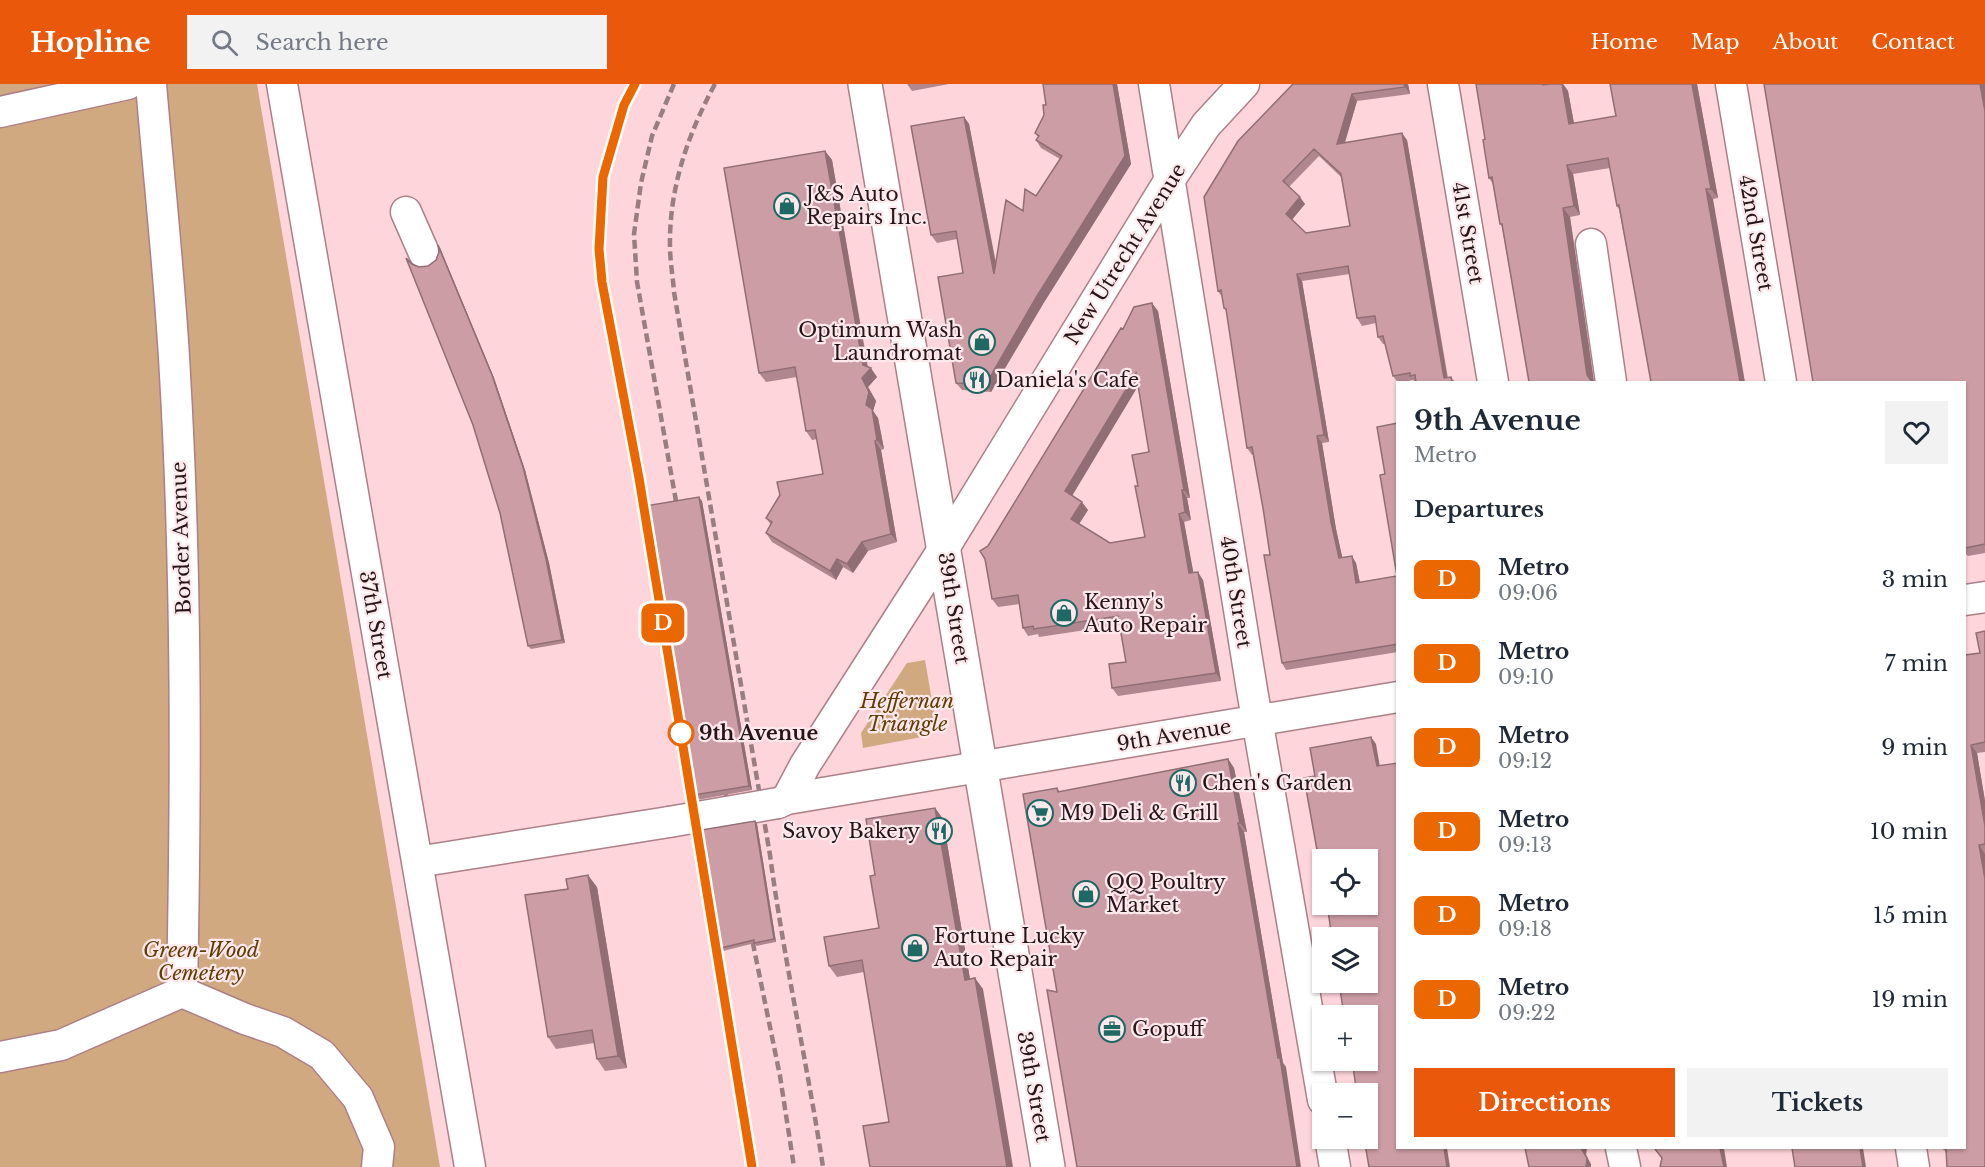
<!DOCTYPE html>
<html lang="en">
<head>
<meta charset="utf-8">
<style>
	:root { --surface:#fff; --page:#f2f2f3; --text:#1f2937; --muted:#747a83; --accent:#ea580c }
	body { margin:0; font-family:"Libre Baskerville",serif; background:var(--page); color:var(--text); height:100vh; display:flex; flex-direction:column; font-size:22px; white-space:nowrap }
	* { box-sizing:border-box; margin:0 }
	p { font-size:20px; color:var(--muted) }
	.icon { flex:none; width:33px; height:33px; fill:none; stroke:currentColor; stroke-width:2; stroke-linecap:round; stroke-linejoin:round }
	.map { position:relative; flex:1; overflow:hidden }
	.side { position:absolute; left:1396px; top:297px; width:570px; height:768px; display:flex; flex-direction:column; background:var(--surface); border-radius:0px; box-shadow:0 2px 4px #0004 }
	.side>* { flex:none }
	.badge { padding:0 12px; border-radius:9px; font-size:21px; line-height:39px }
	.controls { position:absolute; left:1312px; top:765px; display:grid; gap:12px }
	.controls a { display:grid; place-items:center; width:66px; height:66px; border-radius:0px; background:var(--surface); box-shadow:0 2px 4px #0004; font-size:30px }
	.map>.badge { position:absolute; translate:-50% -50%; box-shadow:0 0 0 3px #fff }
	h2 { padding:0 18px; font-size:22px; line-height:54px }
	.round { display:grid; place-items:center; flex:none; width:63px; height:63px; border-radius:0px; background:var(--page) }
	.summary { display:flex; align-items:center; justify-content:space-between; height:102px; padding:0 18px }
	h1 { font-size:28px; font-weight:700; line-height:45px }
	.action { display:flex; gap:12px; margin-top:auto; padding:12px 18px }
	.action a { flex:1; height:69px; border-radius:0px; background:var(--accent); color:#fff; font-size:24px; font-weight:700; line-height:69px; text-align:center }
	.action a+a { background:var(--page); color:var(--text) }
	ul { padding:0; list-style:none }
	li { display:flex; align-items:center; gap:18px; height:84px; padding:0 18px }
	li div { flex:1 }
	li b { display:block; font-size:22px }
	li em { font-style:normal }
	li .badge { min-width:66px; font-weight:700; text-align:center }
	header { display:flex; align-items:center; gap:36px; box-sizing:border-box; height:84px; padding:0 30px; background:var(--accent); color:#fff }
	header strong { font-size:28px }
	nav { display:flex; gap:33px; margin-inline-start:auto; font-size:21px }
	.search { width:420px; height:54px; background:var(--page); display:flex; align-items:center; gap:15px; box-sizing:border-box; padding:0 21px; border-radius:0px; color:var(--muted); font-size:22px }
	.map>svg:first-child { display:block }
</style>
</head>
<body>
<header>
<strong>Hopline</strong>
<div class="search"><svg class="icon" aria-label="search" viewBox="0 0 24 24"><circle cx="10" cy="10" r="6"/><path d="M15 15l6 6"/></svg>Search here</div>
<nav><a>Home</a><a>Map</a><a>About</a><a>Contact</a></nav>
</header>
<div class="map">
<svg width="1985" height="1083" viewBox="0 0 1985 1083">
	<rect width="100%" height="100%" fill="#fdd5db"/>
	<!-- green -->
	<path fill="#d1a980" d="M0,0H257L440,1083H0Z
		M925,576L936,640L927,652L863,664L861,649L907,579Z"/>
	<g fill="none" stroke-linecap="round" stroke-linejoin="round">
		<defs>
			<path id="minor" d="M151,0C159,97 170,194 175,291C187,497 186,703 182,908
				M282,0L470,1083
				M1154,0L1252,606L1323,1016
				M1443,0L1493,298
				M1731,0L1781,298
				M0,28L128,0
				M406,128L424,169
				M1591,160L1611,298
				M1965,516L1985,513
				M787,715L805,681L944,464L1169,97L1206,41L1244,0
				M778,719L787,715L1398,613
				M417,778L669,738
				M182,908L245,935L283,948L322,971L358,1014L379,1063L377,1083
				M0,973L61,961L182,908
				M1330,1054L1335,1083
				M1621,1064L1625,1083
				M1911,1064L1914,1083"/>
			<path id="major" d="M865,0L1048,1083"/>
		</defs>
		<!-- minor casing -->
		<use href="#minor" stroke="#ad7f87" stroke-width="33"/>
		<!-- major casing -->
		<use href="#major" stroke="#ad7f87" stroke-width="36"/>
		<!-- minor -->
		<use href="#minor" stroke="#fff" stroke-width="30"/>
		<!-- major -->
		<use href="#major" stroke="#fff" stroke-width="33"/>
		<!-- rail -->
		<path stroke="#9a7d81" stroke-width="4.5" stroke-dasharray="9 4.5" stroke-linecap="butt" d="M636,0L624,21L603,93L599,165L602,198L639,394L752,1083
			M674,0L652,52L641,99L634,150L637,198L679,434
			M715,0C688,50 669,104 670,162C670,177 673,193 674,208L770,771C784,876 807,979 823,1083
			M723,694L734,756
			M750,845L780,992L794,1083"/>
		<defs>
			<path id="minor-bridge" d="M669,738L778,719"/>
		</defs>
		<!-- minor-bridge casing -->
		<use href="#minor-bridge" stroke="#ad7f87" stroke-width="33" stroke-linecap="butt"/>
		<!-- minor-bridge -->
		<use href="#minor-bridge" stroke="#fff" stroke-width="30"/>
	</g>
	<!-- wall -->
	<path fill="#b0878e" fill-rule="evenodd" d="M907,0H949L912,7Z
		M1043,0H1117L1131,80L1043,220L991,308L962,306L956,299L963,189L957,155L937,159L931,151L964,33L969,40L996,179L1023,127L1036,112L1060,75L1041,64L1036,56L1038,53L1035,49L1044,31L1046,21Z
		M1293,0H1408L1410,10L1357,17L1345,59L1407,56L1448,294L1451,293L1455,298H1415L1413,296L1398,299L1393,292L1385,260H1383L1378,253L1376,239L1362,242L1357,234L1350,190L1302,197L1329,358L1322,359L1336,445L1342,473L1356,479L1360,498L1397,492L1385,390L1398,339V568L1286,586L1282,579L1270,471L1263,424L1254,370L1252,371L1247,364L1227,228L1224,224L1222,213L1218,207ZM1319,72L1341,93L1350,142L1306,149L1292,135L1305,120L1289,103Z
		M1550,0H1563L1568,7L1574,40L1616,32L1697,0L1718,114L1713,115L1645,262L1619,125L1617,122L1610,84L1573,90L1580,131L1570,133L1594,298H1529L1502,143L1500,140L1493,100L1489,94L1485,55Z
		M1985,0V469L1968,472L1965,469V298Z
		M825,67L832,76L868,283L877,293L868,303L876,317L873,327L878,334L884,365L881,366L897,458L868,467L853,489L843,483L836,496L772,458L766,449L771,441L766,434L823,390L817,355L812,356L806,347L797,293L766,298L759,289Z
		M440,164L494,294L525,386L549,479L565,559L531,565L528,562L500,429L473,341L412,180L419,183L428,182L436,176Z
		M1158,227L1190,414H1187L1191,436L1184,438L1193,489L1203,496L1221,597L1118,612L1112,604L1126,578L1119,541L1039,553L1038,550L1028,552L1023,544L1019,520L998,523L992,515L1123,245ZM1138,302L1149,368L1138,402L1145,453L1110,459L1079,440L1088,426L1072,412Z
		M702,417L752,706L697,716L694,711Z
		M1985,547V668L1977,669L1985,717V1083L1946,1069L1944,1065L1965,571L1980,569Z
		M1228,675L1234,684L1247,748H1244L1283,979L1286,983L1057,908V704L1060,708Z
		M935,724L943,735L970,895L983,905L889,1038L864,888L837,893L829,882L879,844L875,791Z
		M755,737L757,740L776,858L756,862L755,859L723,867L721,864Z
		M597,803L627,984L605,987L597,975L594,959L556,965L548,953L568,805Z"/>
	<!-- shaded-wall -->
	<path fill="#906e74" d="M1113,0H1117L1131,80L1043,220L991,308L986,300Z
		M1404,0H1408L1410,10L1405,3Z
		M1562,0H1563L1568,7L1576,50L1569,40Z
		M1692,0H1697L1718,114L1711,105Z
		M1980,0H1985V27Z
		M1352,10L1357,17L1342,67L1337,60Z
		M964,33L969,40L999,197L994,190Z
		M1402,49L1407,56L1448,298L1444,294Z
		M825,67L832,76L868,287L871,284L877,293L868,303L876,317L873,327L878,334L884,365L877,356L866,321L862,294L863,281Z
		M1567,81L1573,90L1580,131L1574,122Z
		M1706,105L1713,115L1745,298H1740Z
		M1300,113L1305,120L1291,137L1286,130Z
		M1563,124L1570,133L1594,298H1592L1587,291Z
		M438,161L440,164L494,294L525,386L549,479L565,559L562,556Z
		M1297,190L1302,197L1329,358L1324,351Z
		M1152,219L1158,227L1190,414L1184,406Z
		M1136,289L1141,297L1070,415L1065,407Z
		M1317,352L1322,359L1336,445L1344,481L1339,474L1331,438Z
		M875,357L881,366L897,458L891,450Z
		M1182,406L1187,414L1191,436L1185,428Z
		M699,413L702,417L752,706L749,702Z
		M1082,418L1088,426L1077,443L1071,435Z
		M1179,430L1184,438L1195,497L1189,489Z
		M862,458L868,467L853,489L847,480Z
		M1352,472L1356,479L1361,506L1356,499Z
		M837,475L843,483L836,496L830,487Z
		M1198,488L1203,496L1221,597L1216,589Z
		M1371,653L1376,660L1381,689L1377,682Z
		M1971,661L1977,669L1985,717V742Z
		M1228,675L1234,684L1247,748L1240,739Z
		M935,724L943,735L972,907L965,896Z
		M755,737L757,740L776,858L774,855Z
		M1238,739L1244,748L1283,979L1286,983L1301,1083H1297Z
		M1979,761L1985,770V795Z
		M588,791L597,803L627,984L618,972Z
		M975,894L983,905L1013,1083H1007Z
		M1444,1064H1447L1450,1083H1447Z
		M1581,1064H1587L1586,1071L1591,1080V1083H1586Z
		M1720,1064H1724L1727,1083H1724Z
		M1860,1064H1863L1866,1083H1863Z"/>
	<!-- building -->
	<path fill="#cd9da5" stroke="#906e74" stroke-width="1.5" fill-rule="evenodd" d="M1043,0H1113L1125,72L1037,212L986,300L956,299L938,193L963,189L956,147L931,151L911,42L964,33L994,190L1006,116L1023,127L1025,105L1036,112L1062,72L1036,56L1039,52L1035,49L1044,31L1043,21H1046Z
		M1293,0H1404L1405,3L1352,10L1337,60L1402,49L1444,294L1451,293L1452,298H1416L1415,291L1410,292V289L1393,292L1383,252L1378,253L1375,232L1357,234L1348,182L1297,190L1324,351L1317,352L1331,438L1339,474L1352,472L1356,499L1397,492L1380,391L1385,390L1377,343L1398,339V560L1282,579L1264,471H1270L1263,424L1252,363L1247,364L1226,225L1224,224L1221,206L1218,207L1204,113L1238,57ZM1314,65L1341,90L1350,142L1306,149L1286,130L1300,113L1283,97Z
		M1476,0H1543V1L1550,0H1562L1569,40L1616,32L1610,0H1692L1711,105H1706L1740,298H1651L1619,121L1617,122L1608,74L1567,81L1574,122L1563,124L1587,291L1592,298H1529L1502,140H1500L1492,93L1489,94L1483,56L1485,55Z
		M1764,0H1980L1985,27V460L1965,464V298H1813Z
		M825,67L863,281L871,284L862,294L869,308L866,321L872,325L877,356L875,357L891,450L862,458L847,480L837,475L830,487L766,449L772,438L766,434L780,411L777,398L823,390L815,346L806,347L795,283L759,289L724,84Z
		M438,161L492,291L523,383L546,475L562,556L528,562L500,429L473,341L406,174L412,180L419,183L428,182L436,176L439,168Z
		M1152,219L1184,406H1182L1185,428L1179,430L1189,489L1198,488L1216,589L1112,604L1109,580L1126,578L1118,532L1034,545L1033,542L1023,544L1018,511L992,515L985,475L980,467L988,462L1121,244L1123,245L1134,223ZM1136,289L1149,368L1132,371L1138,402H1135L1145,453L1110,459L1071,435L1082,418L1065,407Z
		M699,413L749,702L694,711L645,422Z
		M1985,547V658L1971,661L1985,742V760L1979,761L1985,795V1083H1947L1946,1065H1944L1943,1064H1965V571L1980,569L1976,549Z
		M1371,653L1377,682L1398,679V1064H1444L1447,1083H1369L1364,1054H1368V1010H1357L1352,976H1368V932H1344L1339,898H1368V854H1332L1327,820H1368V776H1323V799L1304,694L1315,692L1310,664Z
		M1228,675L1240,739H1238L1278,974H1280L1297,1083H1077L1047,906L1057,908L1023,710L1057,704L1058,708Z
		M935,724L965,896L975,894L1007,1083H870L863,1042L889,1038L862,876L829,882L824,853L879,844L870,792L875,791L866,735Z
		M755,737L774,855L754,859V856L721,864L701,746Z
		M588,791L618,972L597,975L592,946L548,953L525,811L568,805L566,795Z
		M1525,1064H1581L1587,1074L1586,1083H1529Z
		M1655,1064H1720L1724,1083H1660L1662,1074L1655,1065Z
		M1792,1064H1860L1863,1083H1795Z"/>
	<g fill="none" stroke-linecap="round" stroke-linejoin="round">
		<defs>
			<path id="line" d="M635,0L624,21L603,93L599,165L602,198L639,394L752,1083"/>
		</defs>
		<!-- line casing -->
		<use href="#line" stroke="#fff" stroke-width="14"/>
		<!-- line -->
		<use href="#line" stroke="#eb6800" stroke-width="9"/>
	</g>
	<!-- icons -->
	<defs>
		<symbol id="shop-ring" viewBox="-11 -11 22 22"><circle r="9.5" fill="#fde8eb" stroke="#1e6963" stroke-width="1.5"/><path d="M-5-2.5h2.3a2.7 3.5 0 0 1 5.4 0H5L5.5 6h-11ZM-1.5-2.5h3a1.5 2.3 0 0 0-3 0Z" fill="#1e6963"/></symbol>
		<symbol id="restaurant-ring" viewBox="-11 -11 22 22"><circle r="9.5" fill="#fde8eb" stroke="#1e6963" stroke-width="1.5"/><path d="M-5-6h1v4h1v-4h1v4h1v-4h1v5L-1.5 .5V6h-2V.5L-5-1ZM5-6V6H3V1.5H1.5Q1.5-4 5-6Z" fill="#1e6963"/></symbol>
		<symbol id="supermarket-ring" viewBox="-11 -11 22 22"><circle r="9.5" fill="#fde8eb" stroke="#1e6963" stroke-width="1.5"/><path d="M-6-5.5h2.5l.6 2H6L4.5 2H-2.5L-4.4-4H-6ZM-1.5 3.2a1.3 1.3 0 1 0 .1 0ZM3 3.2a1.3 1.3 0 1 0 .1 0Z" fill="#1e6963"/></symbol>
		<symbol id="office-ring" viewBox="-11 -11 22 22"><circle r="9.5" fill="#fde8eb" stroke="#1e6963" stroke-width="1.5"/><path d="M-6-3h4V-5.5h4V-3h4V5H-6ZM-1-4.5V-3h2v-1.5ZM-6 0V1H6V0Z" fill="#1e6963"/></symbol>
	</defs>
	<g fill-rule="evenodd">
		<use href="#shop-ring" x="772" y="107" width="30" height="30"/>
		<use href="#shop-ring" x="967" y="243" width="30" height="30"/>
		<use href="#restaurant-ring" x="962" y="281" width="30" height="30"/>
		<use href="#shop-ring" x="1049" y="514" width="30" height="30"/>
		<use href="#restaurant-ring" x="1168" y="684" width="30" height="30"/>
		<use href="#supermarket-ring" x="1025" y="714" width="30" height="30"/>
		<use href="#restaurant-ring" x="924" y="732" width="30" height="30"/>
		<use href="#shop-ring" x="1071" y="795" width="30" height="30"/>
		<use href="#shop-ring" x="900" y="849" width="30" height="30"/>
		<use href="#office-ring" x="1097" y="930" width="30" height="30"/>
	</g>
	<!-- markers -->
	<circle fill="#fff" stroke="#eb6800" stroke-width="3" cx="681" cy="649" r="12"/>
	<g text-anchor="middle" dominant-baseline="central" stroke-width="4.5" stroke-linejoin="round" paint-order="stroke">
		<!-- poi labels -->
		<g font-size="20" fill="#271619" stroke="#fde8eb" text-anchor="start">
			<text x="806" y="110">J&amp;S Auto<tspan x="806" dy="23">Repairs Inc.</tspan></text>
			<text x="962" y="246" text-anchor="end">Optimum Wash<tspan x="962" dy="23">Laundromat</tspan></text>
			<text x="996" y="296">Daniela's Cafe</text>
			<text x="1084" y="518">Kenny's<tspan x="1084" dy="23">Auto Repair</tspan></text>
			<text x="1202" y="699">Chen's Garden</text>
			<text x="1060" y="729">M9 Deli &amp; Grill</text>
			<text x="920" y="747" text-anchor="end">Savoy Bakery</text>
			<text x="1106" y="798">QQ Poultry<tspan x="1106" dy="23">Market</tspan></text>
			<text x="934" y="852">Fortune Lucky<tspan x="934" dy="23">Auto Repair</tspan></text>
			<text x="1132" y="945">Gopuff</text>
		</g>
		<!-- street labels -->
		<g font-size="20" fill="#271619" stroke="#fde8eb">
			<text transform="translate(1468 149) rotate(80)">41st Street</text>
			<text transform="translate(1756 149) rotate(80)">42nd Street</text>
			<text transform="translate(1125 170) rotate(-58)">New Utrecht Avenue</text>
			<text transform="translate(181 454) rotate(-92)">Border Avenue</text>
			<text transform="translate(1236 508) rotate(81)">40th Street</text>
			<text transform="translate(954 524) rotate(81)">39th Street</text>
			<text transform="translate(376 541) rotate(80)">37th Street</text>
			<text transform="translate(1174 651) rotate(-9)">9th Avenue</text>
			<text transform="translate(1034 1003) rotate(80)">39th Street</text>
		</g>
		<!-- park labels -->
		<g font-size="20" font-style="italic" fill="#623b04" stroke="#fde8eb">
			<text x="907" y="617">Heffernan<tspan x="907" dy="23">Triangle</tspan></text>
			<text x="201" y="866">Green-Wood<tspan x="201" dy="23">Cemetery</tspan></text>
		</g>
		<!-- stop labels -->
		<g font-size="20" font-weight="bold" fill="#271619" stroke="#fde8eb" text-anchor="start">
			<text x="699" y="649">9th Avenue</text>
		</g>
	</g>
</svg>
<div class="controls">
<a><svg class="icon" aria-label="locate" viewBox="0 0 24 24"><circle cx="12" cy="12" r="6"/><path d="M12 2v4M12 18v4M2 12h4M18 12h4"/></svg></a>
<a><svg class="icon" aria-label="layers" viewBox="0 0 24 24"><path d="M12 4l9 5-9 5-9-5zM3 14l9 5 9-5"/></svg></a>
<a>+</a>
<a>−</a>
</div>
<b class="badge" style="left:663px;top:539px;background:#eb6800;color:#fff">D</b>
<section class="side">
<div class="summary"><div><h1>9th Avenue</h1><p>Metro</p></div><a class="round"><svg class="icon" aria-label="heart" viewBox="0 0 24 24"><path d="M12 20l-8-8c-3-5 5-10 8-4 3-6 11-1 8 4z"/></svg></a></div>
<h2>Departures</h2>
<ul>
<li><span class="badge" style="background:#eb6800;color:#fff">D</span><div><b>Metro</b><p>09:06</p></div><em>3 min</em></li>
<li><span class="badge" style="background:#eb6800;color:#fff">D</span><div><b>Metro</b><p>09:10</p></div><em>7 min</em></li>
<li><span class="badge" style="background:#eb6800;color:#fff">D</span><div><b>Metro</b><p>09:12</p></div><em>9 min</em></li>
<li><span class="badge" style="background:#eb6800;color:#fff">D</span><div><b>Metro</b><p>09:13</p></div><em>10 min</em></li>
<li><span class="badge" style="background:#eb6800;color:#fff">D</span><div><b>Metro</b><p>09:18</p></div><em>15 min</em></li>
<li><span class="badge" style="background:#eb6800;color:#fff">D</span><div><b>Metro</b><p>09:22</p></div><em>19 min</em></li>
</ul>
<div class="action"><a>Directions</a><a>Tickets</a></div>
</section>
</div>
</body>
</html>
